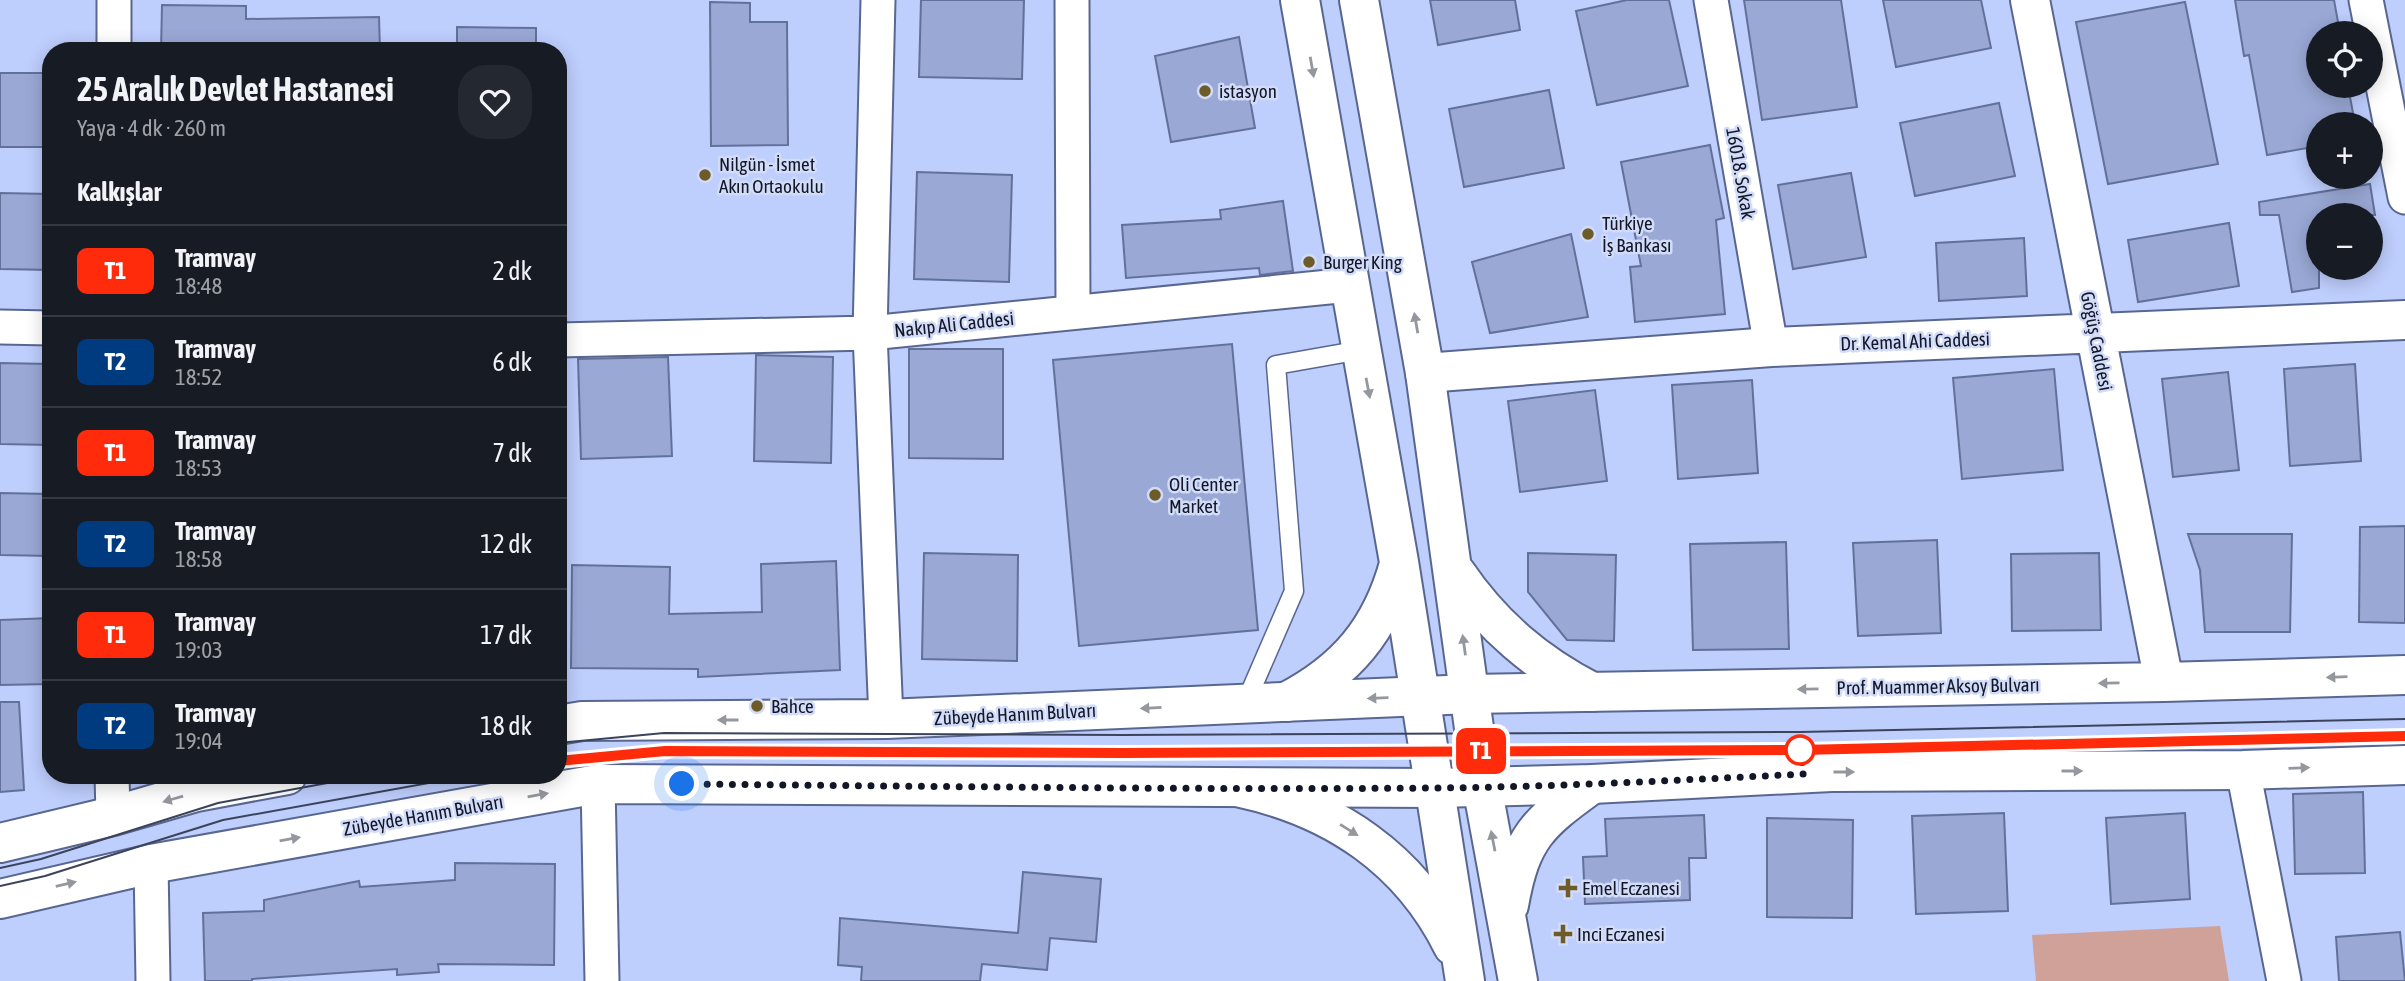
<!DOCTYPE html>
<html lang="tr">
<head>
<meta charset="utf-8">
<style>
	:root { --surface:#171b24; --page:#242831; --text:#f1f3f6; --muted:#9ea1a6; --line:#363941 }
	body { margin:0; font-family:"Asap Condensed",sans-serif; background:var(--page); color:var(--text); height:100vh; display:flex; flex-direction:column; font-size:26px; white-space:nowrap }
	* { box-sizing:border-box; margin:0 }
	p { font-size:23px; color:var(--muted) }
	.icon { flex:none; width:38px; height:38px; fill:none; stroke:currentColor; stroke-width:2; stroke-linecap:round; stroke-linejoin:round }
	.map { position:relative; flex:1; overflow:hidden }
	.details { position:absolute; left:42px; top:42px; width:525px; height:742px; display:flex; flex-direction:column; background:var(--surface); border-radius:28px; box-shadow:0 4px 18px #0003 }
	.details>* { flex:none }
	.badge { padding:0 14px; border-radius:10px; font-size:24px; line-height:46px }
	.tools { position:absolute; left:2306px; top:21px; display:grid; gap:14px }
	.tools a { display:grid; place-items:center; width:77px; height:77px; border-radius:50%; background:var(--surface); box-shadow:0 4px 18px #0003; font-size:35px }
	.you { position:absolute; width:35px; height:35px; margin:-18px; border:5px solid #fff; border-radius:50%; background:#1a73e8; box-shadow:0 0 0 10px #1a73e833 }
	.map>.badge { position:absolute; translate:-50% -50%; box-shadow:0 0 0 4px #fff }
	h2 { padding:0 35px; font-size:26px; line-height:63px }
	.round { display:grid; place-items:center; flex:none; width:74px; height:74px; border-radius:28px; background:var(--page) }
	.summary { display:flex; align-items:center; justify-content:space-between; height:119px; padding:0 35px }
	h1 { font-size:33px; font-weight:700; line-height:52px }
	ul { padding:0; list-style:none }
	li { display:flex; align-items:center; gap:21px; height:91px; padding:0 35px; border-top:2px solid var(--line) }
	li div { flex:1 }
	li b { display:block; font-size:26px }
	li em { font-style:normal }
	li .badge { min-width:77px; font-weight:700; text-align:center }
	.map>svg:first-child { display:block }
</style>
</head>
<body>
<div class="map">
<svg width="2405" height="981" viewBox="0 0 2405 981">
	<rect width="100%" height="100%" fill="#becefd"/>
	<!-- green -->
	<path fill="#cfa199" d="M2220,926L2229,981H2036L2032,935Z"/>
	<!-- building -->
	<path fill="#99a8d5" stroke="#63719a" stroke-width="2" d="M921,0H1024L1022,79L919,77Z
		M1430,0H1515L1520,30L1438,45Z
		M1627,0H1669L1688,86L1597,105L1576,11Z
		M1744,0H1841L1857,107L1762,120Z
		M1883,0H1981L1991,48L1896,67Z
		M2235,0H2334L2340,33H2319V86H2348L2355,124H2319V146L2267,155L2249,55L2244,56Z
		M710,2L750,3V22H787L788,145L711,146Z
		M2185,2L2218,164L2108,184L2076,22Z
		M162,5L246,6V19L379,17L380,51H161Z
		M457,27L536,28V51H457Z
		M1239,37L1255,128L1171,142L1155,56Z
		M0,73H51V147H0Z
		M1549,90L1564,168L1464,187L1449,109Z
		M1999,103L2015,176L1915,196L1900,123Z
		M1710,145L1724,218L1716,220L1725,314L1635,322L1630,267L1641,266L1621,162Z
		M917,172L1012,175L1009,282L914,279Z
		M1851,173L1866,257L1793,269L1778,185Z
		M2370,184L2375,215H2319V288L2292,292L2279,215H2260L2259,202Z
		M0,193L51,194V270L0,269Z
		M1283,201L1293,271L1260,275L1259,268L1126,278L1122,225L1221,219L1220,210Z
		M2229,223L2239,286L2138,302L2128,240Z
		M1571,234L1588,317L1490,333L1472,262Z
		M2024,238L2027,296L1939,301L1936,243Z
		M1232,344L1258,630L1079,646L1053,360Z
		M909,349H1003V459L909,458Z
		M756,355L833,357L831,463L754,461Z
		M668,357L672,456L581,459L578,359Z
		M0,363L51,364V445L0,444Z
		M2355,364L2361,461L2290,466L2284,369Z
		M2054,369L2063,470L1962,479L1953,378Z
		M2228,372L2239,470L2173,477L2162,379Z
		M1752,380L1758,473L1678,479L1672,385Z
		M1595,390L1607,481L1520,492L1508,401Z
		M0,493L51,494V556L0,555Z
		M2405,526V623L2359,622L2360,527Z
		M2188,534H2292L2290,632H2205L2200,570Z
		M1937,540L1941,633L1858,636L1853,543Z
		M1786,542L1789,649L1693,650L1690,544Z
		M924,553L1018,555L1017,661L922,659Z
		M1528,553L1616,555L1614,641L1567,640L1528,592Z
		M2099,553L2101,630L2012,631L2011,554Z
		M836,561L840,670L698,677V669L571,668L572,565L670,567L669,614L762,612L761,564Z
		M51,618V684L0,685V620Z
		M0,702H19L24,790L0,792Z
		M2363,792L2365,873L2295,874L2293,794Z
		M2004,813L2008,911L1916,914L1912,816Z
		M2185,813L2190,899L2111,904L2106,818Z
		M1704,815L1706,858H1689L1690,900L1585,904L1583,857L1607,856L1605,819Z
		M1767,818L1853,820L1852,918L1767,917Z
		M455,863L555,864L554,965L438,964L439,972L397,975V969L252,979V981H205L203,913L264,911V900L359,881L360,887L455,880Z
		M1023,872L1101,879L1096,942L1050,938L1047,970L982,964L980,981H861L862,967L838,965L840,918L1018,933Z
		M2400,932L2405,981H2339L2336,937Z"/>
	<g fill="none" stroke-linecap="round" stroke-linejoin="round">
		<defs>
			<path id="lane" d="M1245,704L1294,591L1276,365L1361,350"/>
			<path id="street" d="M878,0L870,333L886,719
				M1072,0L1073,311
				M1711,0L1771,347
				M2366,0L2405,197
				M114,51V0
				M0,327L51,328
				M558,340L870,333L1349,285
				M2243,770L2284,981
				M112,775L113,816
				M598,784L602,981
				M151,864L153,981"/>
			<path id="secondary" d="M2030,0L2164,682
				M1425,373L1771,347L2405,320
				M558,725L582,721L886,719L1471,694L2164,682L2405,675
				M0,843L113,816L196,792L287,775
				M0,899L151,864L598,784L1436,788L1592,784L1831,772L2243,770L2405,765"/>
			<path id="primary" d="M1300,0L1399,562L1465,981
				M1359,0L1425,373L1482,786L1518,981
				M1456,573C1492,626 1536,663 1592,692
				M1286,702C1346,671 1381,630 1399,564
				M1241,788C1334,808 1410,859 1453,946
				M1509,905C1521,837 1538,823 1592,784"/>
		</defs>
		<!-- lane casing -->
		<use href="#lane" stroke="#596790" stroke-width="21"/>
		<!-- street casing -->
		<use href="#street" stroke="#596790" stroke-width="37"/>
		<!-- secondary casing -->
		<use href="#secondary" stroke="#596790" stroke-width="42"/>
		<!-- primary casing -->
		<use href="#primary" stroke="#596790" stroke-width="42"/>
		<!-- lane -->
		<use href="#lane" stroke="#fff" stroke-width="18"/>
		<!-- street -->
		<use href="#street" stroke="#fff" stroke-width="33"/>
		<!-- secondary -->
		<use href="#secondary" stroke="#fff" stroke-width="38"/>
		<!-- primary -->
		<use href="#primary" stroke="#fff" stroke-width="38"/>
		<!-- tram -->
		<path stroke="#3c445c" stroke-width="2" d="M558,743L664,733L1122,735L1800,732L2405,719
			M558,761L665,751L1122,753L1801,750L2405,736
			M0,868L41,859L218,803L371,775
			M0,886L45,876L223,820L473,775"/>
	</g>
	<!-- one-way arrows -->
	<defs><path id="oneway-solid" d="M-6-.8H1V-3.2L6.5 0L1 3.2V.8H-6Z" transform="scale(1.75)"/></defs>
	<g fill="#94979e">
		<use href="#oneway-solid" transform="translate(1312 67) rotate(80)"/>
		<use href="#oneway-solid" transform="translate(1416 323) rotate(-100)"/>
		<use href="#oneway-solid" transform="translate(1368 388) rotate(79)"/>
		<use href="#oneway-solid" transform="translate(1464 645) rotate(-98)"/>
		<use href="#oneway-solid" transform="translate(2337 677) rotate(178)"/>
		<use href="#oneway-solid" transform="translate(2109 683) rotate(179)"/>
		<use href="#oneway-solid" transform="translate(1808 689) rotate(179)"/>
		<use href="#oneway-solid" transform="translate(1378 698) rotate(178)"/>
		<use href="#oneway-solid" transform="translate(1151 708) rotate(177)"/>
		<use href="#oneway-solid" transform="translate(728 720) rotate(180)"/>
		<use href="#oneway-solid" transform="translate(2299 768) rotate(-2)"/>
		<use href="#oneway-solid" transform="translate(2072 771)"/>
		<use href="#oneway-solid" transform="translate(1844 772)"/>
		<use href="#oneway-solid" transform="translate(538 795) rotate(-10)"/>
		<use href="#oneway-solid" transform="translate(173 799) rotate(164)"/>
		<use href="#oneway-solid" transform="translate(1349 830) rotate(32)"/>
		<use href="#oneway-solid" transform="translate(290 839) rotate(-10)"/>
		<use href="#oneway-solid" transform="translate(1493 841) rotate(-101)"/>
		<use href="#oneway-solid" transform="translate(66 884) rotate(-13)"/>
	</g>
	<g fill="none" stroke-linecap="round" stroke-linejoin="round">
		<defs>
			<path id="line" d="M558,761L665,751L1122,753L1801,750L2405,736"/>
		</defs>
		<!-- line casing -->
		<use href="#line" stroke="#fff" stroke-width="16"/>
		<!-- line -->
		<use href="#line" stroke="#ff2b0a" stroke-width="10"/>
		<!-- walk -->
		<path stroke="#121727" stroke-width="7" stroke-dasharray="0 12.6" d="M682,784C932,786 1182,790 1432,788C1556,787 1680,780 1804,774L1800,750"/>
	</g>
	<!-- markers -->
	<g fill="#6d5b29" stroke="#d2dcf8" stroke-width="2.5">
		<circle cx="1205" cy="91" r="7"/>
		<circle cx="705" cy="175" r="7"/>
		<circle cx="1588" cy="234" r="7"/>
		<circle cx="1309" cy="262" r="7"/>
		<circle cx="1155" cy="495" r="7"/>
		<circle cx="757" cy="706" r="7"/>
		<path d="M1564.5 877.5h7v7h7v7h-7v7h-7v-7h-7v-7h7z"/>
		<path d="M1559.5 923.5h7v7h7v7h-7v7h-7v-7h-7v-7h7z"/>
	</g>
	<circle fill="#fff" stroke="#ff2b0a" stroke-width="3.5" cx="1800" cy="750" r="14"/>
	<g text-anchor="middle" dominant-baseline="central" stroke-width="5" stroke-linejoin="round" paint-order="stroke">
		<!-- poi labels -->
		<g font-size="19" fill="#121727" stroke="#d2dcf8" text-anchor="start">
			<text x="1219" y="91">istasyon</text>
			<text x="719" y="164">Nilgün - İsmet<tspan x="719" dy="22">Akın Ortaokulu</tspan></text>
			<text x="1602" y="223">Türkiye<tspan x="1602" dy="22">İş Bankası</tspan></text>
			<text x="1323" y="262">Burger King</text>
			<text x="1169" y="484">Oli Center<tspan x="1169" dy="22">Market</tspan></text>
			<text x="771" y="706">Bahce</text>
			<text x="1582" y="888">Emel Eczanesi</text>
			<text x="1577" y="934">Inci Eczanesi</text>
		</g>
		<!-- street labels -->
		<g font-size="19" fill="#121727" stroke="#d2dcf8">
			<text transform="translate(1741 173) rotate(80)">16018. Sokak</text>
			<text transform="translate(954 324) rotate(-6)">Nakıp Ali Caddesi</text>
			<text transform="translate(1915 341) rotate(-2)">Dr. Kemal Ahi Caddesi</text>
			<text transform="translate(2097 341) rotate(79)">Göğüş Caddesi</text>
			<text transform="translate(1938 686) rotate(-1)">Prof. Muammer Aksoy Bulvarı</text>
			<text transform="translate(1015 714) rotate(-3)">Zübeyde Hanım Bulvarı</text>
			<text transform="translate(423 815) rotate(-10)">Zübeyde Hanım Bulvarı</text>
		</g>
	</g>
</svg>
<div class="tools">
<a><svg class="icon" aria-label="locate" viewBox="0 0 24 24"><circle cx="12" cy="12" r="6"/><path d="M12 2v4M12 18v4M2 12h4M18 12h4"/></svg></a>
<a>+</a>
<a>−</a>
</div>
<div class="you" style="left:682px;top:784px"></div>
<b class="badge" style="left:1481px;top:751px;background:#ff2b0a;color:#fff">T1</b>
<section class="details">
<div class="summary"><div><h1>25 Aralık Devlet Hastanesi</h1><p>Yaya · 4 dk · 260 m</p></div><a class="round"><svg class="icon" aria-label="heart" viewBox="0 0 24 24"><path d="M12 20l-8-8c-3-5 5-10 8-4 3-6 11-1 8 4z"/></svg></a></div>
<h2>Kalkışlar</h2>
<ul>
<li><span class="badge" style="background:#ff2b0a;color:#fff">T1</span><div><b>Tramvay</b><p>18:48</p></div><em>2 dk</em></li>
<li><span class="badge" style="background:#003b80;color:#fff">T2</span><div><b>Tramvay</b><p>18:52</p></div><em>6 dk</em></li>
<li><span class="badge" style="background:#ff2b0a;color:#fff">T1</span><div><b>Tramvay</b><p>18:53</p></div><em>7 dk</em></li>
<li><span class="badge" style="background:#003b80;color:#fff">T2</span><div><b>Tramvay</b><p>18:58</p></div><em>12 dk</em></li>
<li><span class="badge" style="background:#ff2b0a;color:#fff">T1</span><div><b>Tramvay</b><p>19:03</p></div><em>17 dk</em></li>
<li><span class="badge" style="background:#003b80;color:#fff">T2</span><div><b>Tramvay</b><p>19:04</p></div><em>18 dk</em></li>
</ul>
</section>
</div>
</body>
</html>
